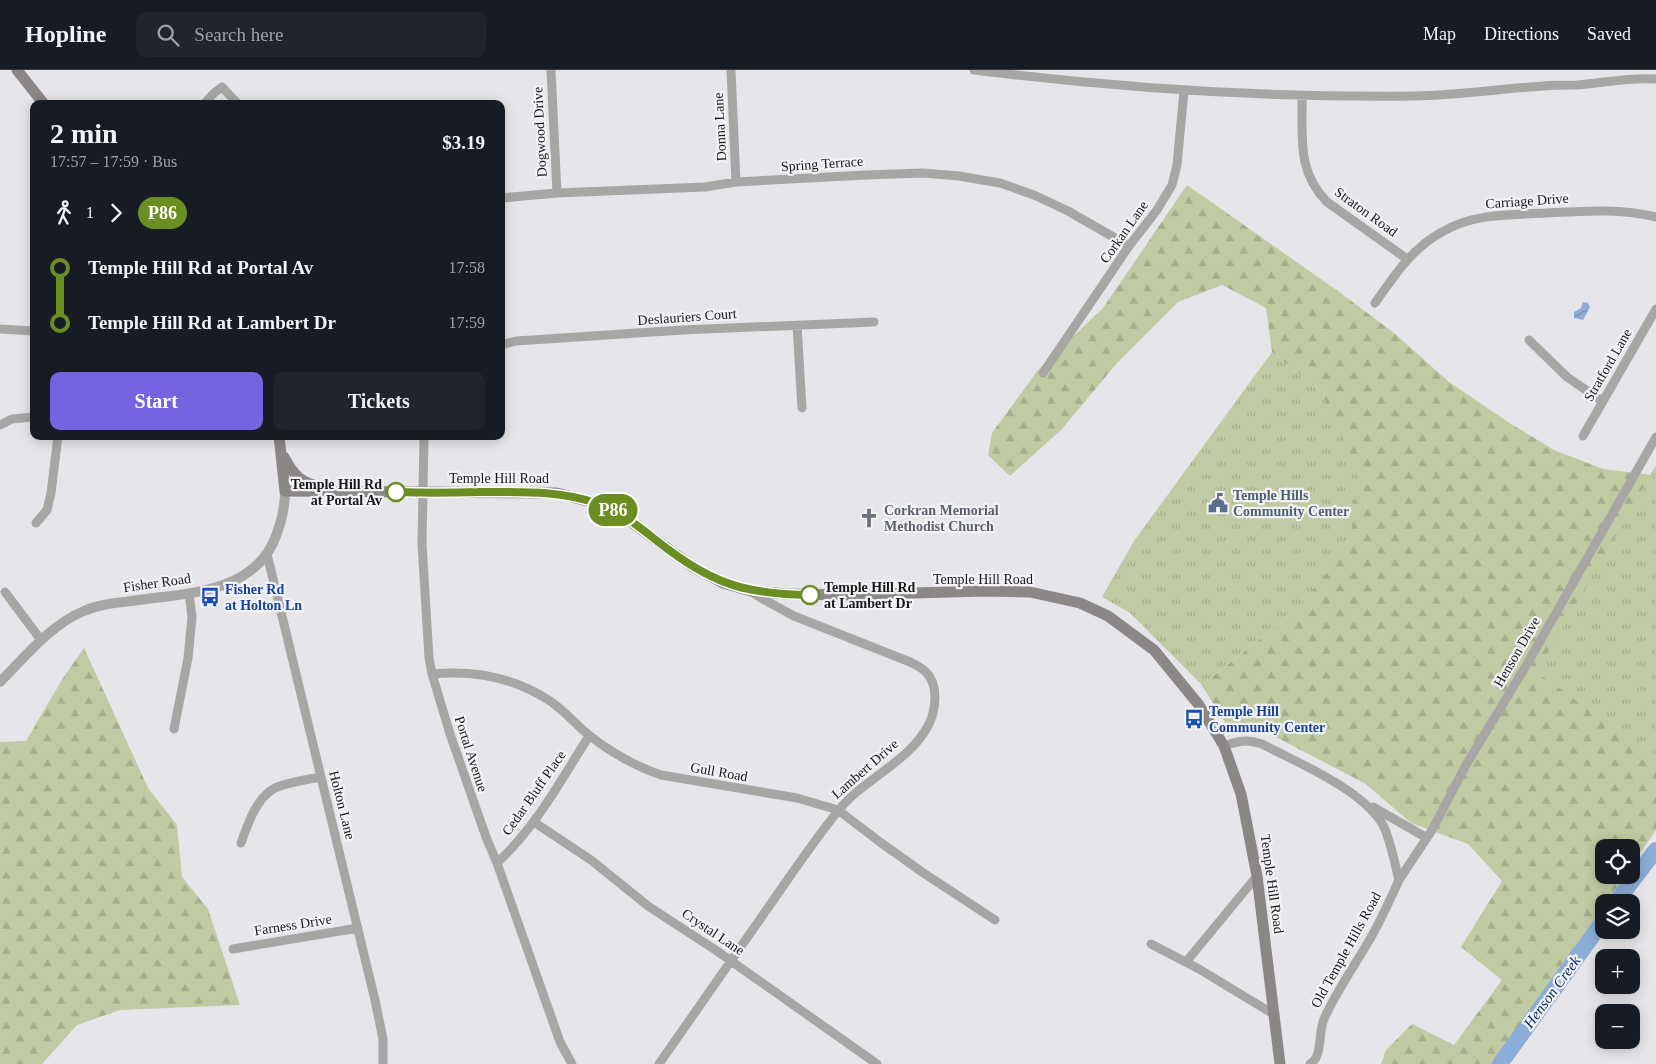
<!DOCTYPE html>
<html lang="en">
<head>
<meta charset="utf-8">
<style>
	:root { --surface:#171b24; --page:#20242c; --text:#f1f3f6; --muted:#9ea1a6; --line:#363941; --accent:#7364df }
	body { margin:0; font-family:Georgia,serif; background:var(--page); color:var(--text); height:100vh; display:flex; flex-direction:column; font-size:19px; white-space:nowrap }
	* { box-sizing:border-box; margin:0 }
	p { font-size:16px; color:var(--muted) }
	.icon { flex:none; width:28px; height:28px; fill:none; stroke:currentColor; stroke-width:2; stroke-linecap:round; stroke-linejoin:round }
	.map { position:relative; flex:1; overflow:hidden }
	.sheet { position:absolute; left:30px; top:30px; width:475px; height:340px; display:flex; flex-direction:column; background:var(--surface); border-radius:10px; box-shadow:0 2px 12px #0003 }
	.sheet>* { flex:none }
	.badge { padding:0 10px; border-radius:16px; font-size:18px; line-height:32px }
	.fabs { position:absolute; left:1595px; top:769px; display:grid; gap:10px }
	.fabs a { display:grid; place-items:center; width:45px; height:45px; border-radius:10px; background:var(--surface); box-shadow:0 2px 12px #0003; font-size:25px }
	.map>.badge { position:absolute; translate:-50% -50%; box-shadow:0 0 0 2px #fff }
	.legs { display:flex; align-items:center; gap:8px; height:55px; padding:0 20px; font-size:16px }
	.legs p { margin-inline-start:auto }
	.summary { display:flex; align-items:center; justify-content:space-between; height:85px; padding:0 20px }
	h1 { font-size:28px; font-weight:700; line-height:38px }
	.primary-button { display:flex; gap:10px; margin-top:auto; padding:10px 20px }
	.primary-button a { flex:1; height:58px; border-radius:10px; background:var(--accent); color:#fff; font-size:20px; font-weight:700; line-height:58px; text-align:center }
	.primary-button a+a { background:var(--page); color:var(--text) }
	ul { padding:0 20px; list-style:none }
	li { display:flex; align-items:center; gap:18px; height:55px; font-size:19px }
	li i { display:grid; place-items:center; width:8px; height:100%; margin:0 6px; background:currentColor }
	li i::after { content:''; width:12px; height:12px; margin:-6px; border:4px solid; border-radius:50%; background:var(--surface) }
	li p { margin-inline-start:auto }
	li:first-child i { background:linear-gradient(#0000 50%,currentColor 0) }
	li:last-child i { background:linear-gradient(currentColor 50%,#0000 0) }
	header { display:flex; align-items:center; gap:30px; box-sizing:border-box; height:70px; padding:0 25px; background:var(--surface); border-bottom:1px solid var(--line) }
	header strong { font-size:24px }
	nav { display:flex; gap:28px; margin-inline-start:auto; font-size:18px }
	.search { width:350px; height:45px; background:var(--page); display:flex; align-items:center; gap:12px; box-sizing:border-box; padding:0 18px; border-radius:10px; color:var(--muted); font-size:19px }
	.map>svg:first-child { display:block }
</style>
</head>
<body>
<header>
<strong>Hopline</strong>
<div class="search"><svg class="icon" aria-label="search" viewBox="0 0 24 24"><circle cx="10" cy="10" r="6"/><path d="M15 15l6 6"/></svg>Search here</div>
<nav><a>Map</a><a>Directions</a><a>Saved</a></nav>
</header>
<div class="map">
<svg width="1656" height="994" viewBox="0 0 1656 994">
	<defs>
		<pattern id="forest-firs" width="22" height="20" patternUnits="userSpaceOnUse" patternTransform="scale(1.25)"><rect width="22" height="20" fill="#c0cba3"/><path d="M5 1l3.5 6h-7zM16 11l3.5 6h-7z" fill="#a4ae8c"/></pattern>
		<pattern id="park-tufts" width="24" height="20" patternUnits="userSpaceOnUse" patternTransform="scale(1.25)"><rect width="24" height="20" fill="#c0cba3"/><path d="M3 7l-1-3M5 7V3M7 7l1-3M15 17l-1-3M17 17v-4M19 17l1-3" fill="none" stroke="#a4ae8c"/></pattern>
		<pattern id="water-waves" width="16" height="10" patternUnits="userSpaceOnUse" patternTransform="scale(1.25)"><rect width="16" height="10" fill="#8badd7"/><path d="M0 5q4-4 8 0t8 0" fill="none" stroke="#718cad"/></pattern>
	</defs>
	<rect width="100%" height="100%" fill="#e6e5e9"/>
	<!-- forest -->
	<path fill="url(#forest-firs)" d="M1187,115L1342,224L1394,263L1449,312L1511,354L1554,380L1603,399L1652,405L1656,399V760L1631,796V778H1604V805H1625L1607,832H1604V837L1500,994H1381L1386,980L1412,954L1454,975L1502,910L1461,877L1502,811L1468,774L1411,753L1366,714L1268,663L1229,659L1202,615L1295,541L1321,322L1272,282L1266,238L1222,215L1178,232L1117,293L1062,359L1010,406L988,385L992,363L1038,300L1103,238Z
		M84,578L148,718L177,755L182,807L208,839L240,935L120,940L77,955L42,994H0V672L26,671L63,608Z"/>
	<!-- park -->
	<path fill="url(#park-tufts)" d="M1272,282L1321,322L1357,401L1350,475L1295,541L1202,615L1130,543L1102,527L1134,471Z
		M1656,395V688L1537,602Z"/>
	<!-- water -->
	<path fill="url(#water-waves)" d="M1583,232L1588,233L1590,237L1583,250L1574,248V242L1581,238Z"/>
	<g fill="none" stroke-linecap="round" stroke-linejoin="round">
		<!-- river -->
		<path stroke="#8badd7" stroke-width="16" d="M1616,832L1656,780
			M1500,994L1604,850"/>
		<!-- minor -->
		<path stroke="#a8a6a5" stroke-width="9" d="M551,0L557,123
			M731,0L736,112
			M974,0C1120,18 1268,28 1415,26C1458,25 1500,19 1543,16C1554,15 1566,15 1577,15C1604,13 1629,7 1656,9
			M1302,26C1303,67 1296,100 1327,132L1407,189
			M204,34L214,23L222,17L238,34
			M501,128L557,123L705,117L736,112L866,105L923,103L959,106L1000,113L1034,125L1068,141L1129,176
			M1375,233C1395,205 1411,179 1442,162C1473,143 1511,145 1546,143C1583,141 1620,138 1656,147
			M797,255L802,338
			M0,259L34,261
			M1529,270L1567,307L1602,331
			M501,275L516,271L683,260L874,252
			M1043,303L1129,176L1157,140L1172,115L1177,95L1184,21
			M0,355L12,349L34,347
			M424,366L422,474L429,588L432,604L450,664L486,767L497,793L560,972L572,994
			M1583,366L1656,239
			M36,453L47,440L51,423L58,366
			M267,484L375,930L383,969V994
			M5,522L41,570
			M432,604C474,600 514,607 550,631C565,641 576,655 590,666C612,683 635,696 661,705L797,728L838,740L880,772L922,802L995,850
			M174,659L188,588L192,547L189,523
			M1224,676C1238,671 1247,669 1262,674C1298,693 1362,719 1383,755C1390,768 1395,795 1399,810C1391,828 1383,845 1374,862C1358,891 1338,918 1324,949C1318,962 1323,987 1310,994
			M1373,737L1427,768
			M534,752L591,790L648,836L717,881L877,994
			M241,773C248,754 256,728 275,718C288,712 306,710 320,707
			M497,793C536,757 561,710 589,666
			M1399,810L1432,760L1466,695L1527,594L1656,367
			M1151,874L1199,899L1275,945
			M233,879L358,858
			M1186,892L1257,806
			M659,994C694,943 730,893 765,842C789,808 812,773 838,741C863,709 908,693 928,656C936,641 939,615 926,602C922,598 916,595 910,592L794,546L761,528L751,521"/>
		<!-- tertiary -->
		<path stroke="#a8a6a5" stroke-width="10" d="M0,612C25,587 50,555 84,541C99,534 116,533 132,531C182,523 248,525 273,473C281,455 285,440 285,421"/>
		<!-- secondary -->
		<path stroke="#8a8786" stroke-width="11" d="M17,0L44,34
			M279,366L285,421L557,423L599,434L619,443L693,497L723,513L751,521L787,524L842,525L985,521L1030,522L1080,533L1108,546L1154,580L1199,635L1224,676L1241,724L1257,806L1280,994
			M284,387C294,406 301,413 322,417"/>
	</g>
	<g fill="none" stroke-linecap="round" stroke-linejoin="round">
		<defs>
			<path id="line-1" d="M396,422C423,423 451,423 479,422C520,422 560,420 599,434C626,444 646,463 669,480C717,516 750,524 810,525"/>
		</defs>
		<!-- line-1 casing -->
		<use href="#line-1" stroke="#fff" stroke-width="11"/>
		<!-- line-1 -->
		<use href="#line-1" stroke="#6b8e23" stroke-width="8"/>
	</g>
	<!-- icons -->
	<defs>
		<symbol id="civic-bare" viewBox="-9 -9 18 18"><path d="M-.6-6.5H3V-4.5H.6V-3L4-1V1h2V6H-6V1h2V-1L-.6-3ZM-1.2 2.5V6h2.4V2.5Z" fill="#5c6f8a" stroke="#f3f2f6" stroke-width="2.5" paint-order="stroke"/></symbol>
		<symbol id="church-bare" viewBox="-9 -9 18 18"><path d="M-1.2-6h2.4v3.5h3.3v2.4h-3.3V6h-2.4V-.1h-3.3v-2.4h3.3Z" fill="#6b7280" stroke="#f3f2f6" stroke-width="2.5" paint-order="stroke"/></symbol>
		<symbol id="bus-bare" viewBox="-9 -9 18 18"><path d="M-5-6H5V4H4V6H2V4H-2V6H-4V4H-5ZM-3.5-4V0h7V-4ZM-3.5 1.2v1.5H-2V1.2ZM2 1.2v1.5H3.5V1.2Z" fill="#1a4fb4" stroke="#f3f2f6" stroke-width="2.5" paint-order="stroke"/></symbol>
	</defs>
	<g fill-rule="evenodd">
		<use href="#civic-bare" x="1204" y="419" width="28" height="28"/>
		<use href="#church-bare" x="855" y="434" width="28" height="28"/>
		<use href="#bus-bare" x="196" y="513" width="28" height="28"/>
		<use href="#bus-bare" x="1180" y="635" width="28" height="28"/>
	</g>
	<!-- markers -->
	<g fill="#fff" stroke="#6b8e23" stroke-width="2.5">
		<circle cx="396" cy="422" r="9"/>
		<circle cx="810" cy="525" r="9"/>
	</g>
	<g text-anchor="middle" dominant-baseline="central" stroke-width="4.5" stroke-linejoin="round" paint-order="stroke">
		<!-- street labels -->
		<g font-size="14" fill="#171718" stroke="#f3f2f6">
			<text transform="translate(720 57) rotate(-93)">Donna Lane</text>
			<text transform="translate(540 62) rotate(-93)">Dogwood Drive</text>
			<text transform="translate(822 94) rotate(-4)">Spring Terrace</text>
			<text transform="translate(1527 131) rotate(-4)">Carriage Drive</text>
			<text transform="translate(1366 142) rotate(36)">Straton Road</text>
			<text transform="translate(1124 162) rotate(-55)">Corkan Lane</text>
			<text transform="translate(687 247) rotate(-4)">Deslauriers Court</text>
			<text transform="translate(1608 295) rotate(-60)">Stratford Lane</text>
			<text x="499" y="408">Temple Hill Road</text>
			<text x="983" y="509">Temple Hill Road</text>
			<text transform="translate(157 513) rotate(-8)">Fisher Road</text>
			<text transform="translate(1517 582) rotate(-60)">Henson Drive</text>
			<text transform="translate(471 684) rotate(72)">Portal Avenue</text>
			<text transform="translate(865 699) rotate(-41)">Lambert Drive</text>
			<text transform="translate(719 702) rotate(10)">Gull Road</text>
			<text transform="translate(534 723) rotate(-55)">Cedar Bluff Place</text>
			<text transform="translate(342 735) rotate(76)">Holton Lane</text>
			<text transform="translate(1272 814) rotate(82)">Temple Hill Road</text>
			<text transform="translate(293 855) rotate(-9)">Farness Drive</text>
			<text transform="translate(713 862) rotate(34)">Crystal Lane</text>
			<text transform="translate(1346 880) rotate(-61)">Old Temple Hills Road</text>
		</g>
		<!-- stop labels -->
		<g font-size="14" font-weight="bold" fill="#171718" stroke="#f3f2f6" text-anchor="end">
			<text x="382" y="414">Temple Hill Rd<tspan x="382" dy="16">at Portal Av</tspan></text>
			<text x="824" y="517" text-anchor="start">Temple Hill Rd<tspan x="824" dy="16">at Lambert Dr</tspan></text>
		</g>
		<!-- service labels -->
		<g font-size="14" font-weight="bold" fill="#4e5e75" stroke="#f3f2f6" text-anchor="start">
			<text x="1233" y="425">Temple Hills<tspan x="1233" dy="16">Community Center</tspan></text>
		</g>
		<!-- worship labels -->
		<g font-size="14" font-weight="bold" fill="#5b616d" stroke="#f3f2f6" text-anchor="start">
			<text x="884" y="440">Corkran Memorial<tspan x="884" dy="16">Methodist Church</tspan></text>
		</g>
		<!-- transit labels -->
		<g font-size="14" font-weight="bold" fill="#164399" stroke="#f3f2f6" text-anchor="start">
			<text x="225" y="519">Fisher Rd<tspan x="225" dy="16">at Holton Ln</tspan></text>
			<text x="1209" y="641">Temple Hill<tspan x="1209" dy="16">Community Center</tspan></text>
		</g>
		<!-- water labels -->
		<g font-size="15" font-style="italic" fill="#002d60" stroke="#f3f2f6">
			<text transform="translate(1552 922) rotate(-54)">Henson Creek</text>
		</g>
	</g>
</svg>
<div class="fabs">
<a><svg class="icon" aria-label="locate" viewBox="0 0 24 24"><circle cx="12" cy="12" r="6"/><path d="M12 2v4M12 18v4M2 12h4M18 12h4"/></svg></a>
<a><svg class="icon" aria-label="layers" viewBox="0 0 24 24"><path d="M12 4l9 5-9 5-9-5zM3 14l9 5 9-5"/></svg></a>
<a>+</a>
<a>−</a>
</div>
<b class="badge" style="left:613px;top:440px;background:#6b8e23;color:#fff">P86</b>
<section class="sheet">
<div class="summary"><div><h1>2 min</h1><p>17:57 – 17:59 · Bus</p></div><b>$3.19</b></div>
<div class="legs"><svg class="icon" aria-label="walk" viewBox="0 0 24 24"><circle cx="13" cy="4" r="2"/><path d="M13 8l-2 6 4 7M11 14l-3 7M7 12l3-4h3l4 4"/></svg>1<svg class="icon" aria-label="forward" viewBox="0 0 24 24"><path d="M9 5l7 7-7 7"/></svg><b class="badge" style="background:#6b8e23;color:#fff">P86</b></div>
<ul>
<li><i style="color:#6b8e23"></i><b>Temple Hill Rd at Portal Av</b><p>17:58</p></li>
<li><i style="color:#6b8e23"></i><b>Temple Hill Rd at Lambert Dr</b><p>17:59</p></li>
</ul>
<div class="primary-button"><a>Start</a><a>Tickets</a></div>
</section>
</div>
</body>
</html>
